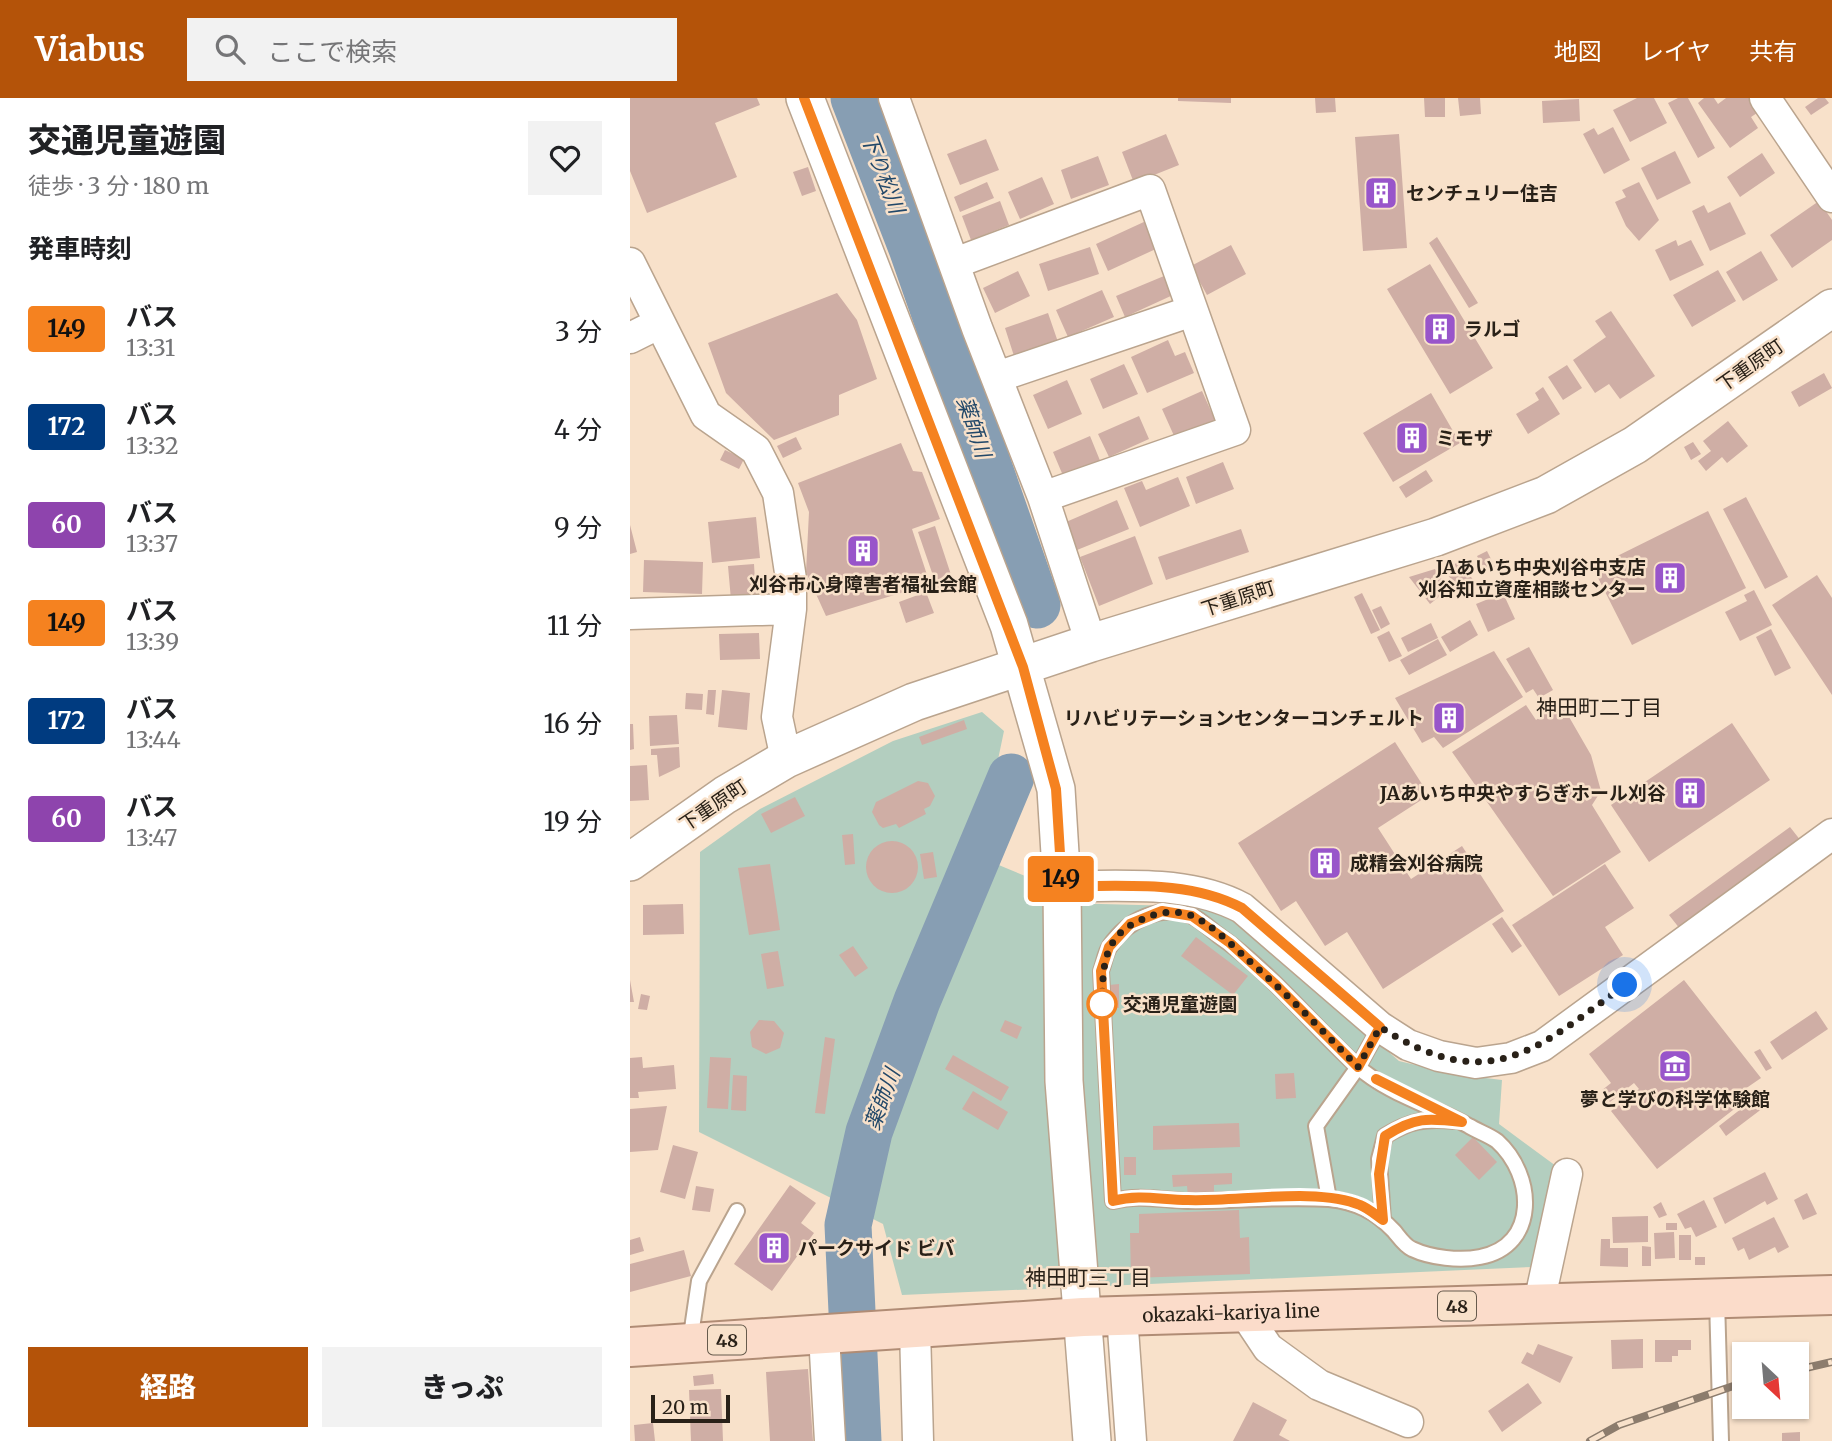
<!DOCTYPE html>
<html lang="ja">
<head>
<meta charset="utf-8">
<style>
	:root { --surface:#fff; --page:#f2f2f2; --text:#202124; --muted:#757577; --accent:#b45309 }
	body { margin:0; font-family:Merriweather,"Noto Sans JP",serif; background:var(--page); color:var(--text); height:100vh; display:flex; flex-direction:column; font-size:26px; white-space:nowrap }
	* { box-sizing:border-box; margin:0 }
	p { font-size:23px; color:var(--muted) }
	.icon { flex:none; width:38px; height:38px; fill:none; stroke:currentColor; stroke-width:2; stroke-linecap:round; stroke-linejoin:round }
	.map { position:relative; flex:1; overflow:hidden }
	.details { display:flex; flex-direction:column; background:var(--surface); width:630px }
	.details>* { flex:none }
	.badge { padding:0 14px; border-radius:5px; font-size:24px; line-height:46px }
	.needle { width:46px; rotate:154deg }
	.buttons { position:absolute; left:1102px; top:1244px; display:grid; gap:14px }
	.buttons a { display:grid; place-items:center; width:77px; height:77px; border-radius:0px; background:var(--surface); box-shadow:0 2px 5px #0004; font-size:35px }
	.scale { position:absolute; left:21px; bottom:18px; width:79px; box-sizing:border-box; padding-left:7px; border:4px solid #292118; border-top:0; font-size:19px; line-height:24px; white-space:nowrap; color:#292118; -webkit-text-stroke:5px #f8e1ca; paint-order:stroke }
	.you { position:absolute; width:35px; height:35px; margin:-18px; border:5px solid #fff; border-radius:50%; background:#1a73e8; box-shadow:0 0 0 10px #1a73e833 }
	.map>.badge { position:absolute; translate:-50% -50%; box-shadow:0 0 0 4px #fff }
	h2 { padding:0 28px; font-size:26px; line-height:63px }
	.round { display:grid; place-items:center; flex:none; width:74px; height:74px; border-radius:0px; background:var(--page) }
	.overview { display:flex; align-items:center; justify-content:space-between; height:119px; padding:0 28px }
	h1 { font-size:33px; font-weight:800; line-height:52px }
	.cta { display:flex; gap:14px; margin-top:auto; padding:14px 28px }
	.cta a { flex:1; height:80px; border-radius:0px; background:var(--accent); color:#fff; font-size:28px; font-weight:800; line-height:80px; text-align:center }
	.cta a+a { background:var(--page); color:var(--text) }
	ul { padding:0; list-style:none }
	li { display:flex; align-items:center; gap:21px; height:98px; padding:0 28px }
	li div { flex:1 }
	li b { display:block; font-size:26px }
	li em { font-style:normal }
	li .badge { min-width:77px; font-weight:700; text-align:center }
	header { display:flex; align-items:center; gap:42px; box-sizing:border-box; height:98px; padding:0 35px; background:var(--accent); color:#fff }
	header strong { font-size:33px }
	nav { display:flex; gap:38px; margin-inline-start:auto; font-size:24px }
	.search { width:490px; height:63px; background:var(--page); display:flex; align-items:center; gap:18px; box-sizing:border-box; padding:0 24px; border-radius:0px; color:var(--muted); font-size:26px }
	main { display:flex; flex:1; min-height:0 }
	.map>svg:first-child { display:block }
</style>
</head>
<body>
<header>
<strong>Viabus</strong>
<div class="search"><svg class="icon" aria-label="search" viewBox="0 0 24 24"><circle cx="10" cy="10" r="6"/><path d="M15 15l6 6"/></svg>ここで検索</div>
<nav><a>地図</a><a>レイヤ</a><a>共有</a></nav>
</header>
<main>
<section class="details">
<div class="overview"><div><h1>交通児童遊園</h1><p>徒歩 · 3 分 · 180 m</p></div><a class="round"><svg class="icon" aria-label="heart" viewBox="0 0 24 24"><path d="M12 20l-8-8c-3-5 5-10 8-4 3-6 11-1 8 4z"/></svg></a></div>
<h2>発車時刻</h2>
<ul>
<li><span class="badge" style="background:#f58220;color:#111">149</span><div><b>バス</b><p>13:31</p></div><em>3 分</em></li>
<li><span class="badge" style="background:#003b80;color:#fff">172</span><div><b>バス</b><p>13:32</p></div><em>4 分</em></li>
<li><span class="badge" style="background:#8e44ad;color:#fff">60</span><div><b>バス</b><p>13:37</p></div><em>9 分</em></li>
<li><span class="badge" style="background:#f58220;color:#111">149</span><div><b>バス</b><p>13:39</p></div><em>11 分</em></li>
<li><span class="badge" style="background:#003b80;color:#fff">172</span><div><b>バス</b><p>13:44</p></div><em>16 分</em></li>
<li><span class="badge" style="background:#8e44ad;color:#fff">60</span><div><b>バス</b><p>13:47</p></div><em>19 分</em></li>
</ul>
<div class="cta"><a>経路</a><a>きっぷ</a></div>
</section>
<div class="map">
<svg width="1202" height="1343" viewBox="0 0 1202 1343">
	<rect width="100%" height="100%" fill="#f8e1ca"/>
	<!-- green -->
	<path fill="#b3cebf" d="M352,614L374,633L361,695L335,753L400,780L397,804L583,809L612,826L769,963L823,976L872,982L869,1026L926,1068L902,1169L272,1197L253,1126L69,1034L70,754L130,711L263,643Z"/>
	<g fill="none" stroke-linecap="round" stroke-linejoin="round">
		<!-- river -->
		<path stroke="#879eb3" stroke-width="47" d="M224,0L282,150L407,507
			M228,1343L218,1127L239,1034L287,903L381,679"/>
	</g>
	<!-- building -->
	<path fill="#cfaea5" d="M0,0H127L130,7L85,25L107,79L17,115L0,73Z
		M548,0H601V5L548,3Z
		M685,0H705L706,14L686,15Z
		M794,0H815V19H795Z
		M828,0H850L851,16L830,18Z
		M1007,0H1024L1037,25L1000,44L983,12Z
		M1048,0H1058L1085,50L1068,60L1038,5Z
		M1074,0H1084L1088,6L1096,0H1120L1130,13L1121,19L1128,30L1100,50L1068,5Z
		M1188,0H1195L1199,5L1181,17L1175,9Z
		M949,1L950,23L913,25L912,3Z
		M983,29L1000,62L974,76L953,36L964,30L968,37Z
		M536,36L549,67L504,85L492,54Z
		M769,36L777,150L733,153L725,39Z
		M356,41L369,72L330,87L317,56Z
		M1045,53L1061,85L1027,102L1011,70Z
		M1132,55L1145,75L1110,99L1097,79Z
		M468,58L479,87L441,101L431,72Z
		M178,69L186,93L172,98L163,74Z
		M412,79L424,106L390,121L378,94Z
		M357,84L364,100L330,114L324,99Z
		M1009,84L1029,122L1009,143L996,128L985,104L996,99L992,92Z
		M370,103L379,127L341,142L332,118Z
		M1189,103L1202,122V142L1162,170L1140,137Z
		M1100,104L1116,136L1080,153L1062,113L1074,107L1078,115Z
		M516,123L528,150L478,173L466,146Z
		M807,139L848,205L839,210L799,145Z
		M1046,142L1048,148L1061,142L1074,167L1040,183L1025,152Z
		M601,147L616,176L577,197L561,168Z
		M460,149L469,176L418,193L409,166Z
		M1131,153L1148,182L1113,203L1096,174Z
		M800,166L863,270L820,296L757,191Z
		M1088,172L1106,203L1062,229L1043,197Z
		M388,173L400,198L365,215L353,190Z
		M534,178L543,197L495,219L486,198Z
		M472,192L484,219L438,239L426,212Z
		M207,195L227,222L247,281L209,297V317L144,342L96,295L78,245Z
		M981,213L1025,278L990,301L979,286L965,295L943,262L976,239L965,223Z
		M418,215L428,244L384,258L375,230Z
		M538,242L545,258L555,254L564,275L517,295L501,259Z
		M494,266L508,296L473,311L460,281Z
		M937,267L952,290L933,302L918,279Z
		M1194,275L1202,290L1169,309L1161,294Z
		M437,282L452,316L418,331L403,297Z
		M913,289L930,316L898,336L886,316L909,302L905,295Z
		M572,293L585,322L545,340L532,311Z
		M801,295L830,345L763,384L733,335Z
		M509,318L519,341L479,359L468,336Z
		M1098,323L1118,348L1097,365L1092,359L1076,373L1068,363L1081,353L1073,343Z
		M460,338L471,365L434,380L423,354Z
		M166,339L172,351L153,360L147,348Z
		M1063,344L1071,356L1061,362L1054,349Z
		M271,345L283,373L292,374L310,421L282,431L300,486L196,518L176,474L179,414L168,385Z
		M95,352L114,361L109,371L90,362Z
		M593,364L604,391L566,406L556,379Z
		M796,372L803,383L776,400L769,389Z
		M548,379L560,408L510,429L494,390L512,383L516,392Z
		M1116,399L1158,479L1135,491L1093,411Z
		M487,402L499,431L447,452L436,424Z
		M1078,413L1116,490L1002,547L963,470Z
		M126,419L130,460L82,465L78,424Z
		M0,427L7,454L0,456Z
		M305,428L325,489L309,495L288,434Z
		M611,431L619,454L536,482L528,459Z
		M505,438L523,486L469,508L450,459Z
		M857,453L865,469L855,474L847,458Z
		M14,462L73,464L72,496L13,494Z
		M829,463L847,487L833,498L815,473Z
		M124,466L126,500L101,502L98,468Z
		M805,471L819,491L800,506L779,479Z
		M1187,477L1202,500V597L1142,507Z
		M1124,492L1142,527L1110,543L1095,514L1117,503L1114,497Z
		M296,494L304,515L276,525L269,504Z
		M732,495L750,532L741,536L724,499Z
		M873,495L885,521L858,534L846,506Z
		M751,508L760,526L751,531L742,512Z
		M840,522L848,537L820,554L811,539Z
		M801,525L808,540L778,554L771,540Z
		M1141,531L1161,570L1145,578L1126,539Z
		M759,533L772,558L759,564L747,539Z
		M129,535L130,561L90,562L89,536Z
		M808,541L817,557L779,577L770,562Z
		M899,549L923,592L909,600L903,591L896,595L876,561Z
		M864,553L893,599L813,650L804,639L792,645L765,600Z
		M78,592H86L84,617L76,616Z
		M92,592L120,595L117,632L88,629Z
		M56,595L73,596L72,612L55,611Z
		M931,605L961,657L971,693L962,707L991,754L923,798L822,654L896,607L906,622Z
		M47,617L49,646L20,648L19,618Z
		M334,622L337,631L292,647L289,639Z
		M1102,625L1140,682L1019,764L981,707Z
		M0,626H3L4,651L0,652Z
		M765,644L799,697L748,730L781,781L832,748L874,813L753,891L717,834L695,848L666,803L651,813L608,745Z
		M49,649L50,669L29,679L27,657H21V651Z
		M17,667L19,702L0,703V668Z
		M288,683L298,685L305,698L300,708L294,711L296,716L269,730L266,726L253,730L249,727L242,714L246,704Z
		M165,699L175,718L141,735L131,716Z
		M1160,729L1171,743L1050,831L1039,817Z
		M223,736L225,766L215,767L212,737Z
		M236 769a26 26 0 1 1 52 0a26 26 0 1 1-52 0Z
		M303,754L307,779L294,781L290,756Z
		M140,766L150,832L119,837L108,770Z
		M975,766L1004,810L975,829L993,857L929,898L882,827Z
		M53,806L54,836L13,837V807Z
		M872,819L892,848L882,855L862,826Z
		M566,839L618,878L603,897L551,858Z
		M223,848L238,870L225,879L209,857Z
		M148,853L154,888L137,891L131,856Z
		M0,882L4,904H0Z
		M1054,882L1131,980L1115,991L1121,998L1027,1071L981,1013L1009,991L1004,985L980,1004L971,993L981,985L959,956Z
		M489,886V910H479V887Z
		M11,896L20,898L17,912L8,911Z
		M1186,913L1198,931L1152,962L1140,944Z
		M129,922L144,923L154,935L150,950L136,956L122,949L120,934Z
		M375,922L392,929L387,941L370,933Z
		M195,939L205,941L195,1016L185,1015Z
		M1130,951L1142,970L1136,973L1124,954Z
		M323,957L379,989L371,1003L315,971Z
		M12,959L13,970L44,967L46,991L8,994L9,1000H0V960Z
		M80,959L101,960L98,1011L77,1010Z
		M664,975L666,1000L646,1001L645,976Z
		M103,977L117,978L116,1013L101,1012Z
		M343,993L378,1014L368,1032L332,1011Z
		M1125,1000L1133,1010L1096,1038L1089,1028Z
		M37,1008L28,1052L0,1054V1011Z
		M609,1025L610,1049L523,1052V1028Z
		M843,1039L867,1064L849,1082L825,1057Z
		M43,1047L68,1054L55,1101L30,1094Z
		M494,1059H506V1077H494Z
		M1135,1074L1148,1101L1137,1107L1135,1103L1095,1126L1083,1100Z
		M602,1075V1086L584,1087V1097L558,1099L557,1088L543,1089L542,1077Z
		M160,1087L186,1105L171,1125L184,1135L142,1193L104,1166Z
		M66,1088L84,1091L80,1114L62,1112Z
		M1177,1095L1187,1116L1173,1122L1164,1102Z
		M1074,1102L1087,1129L1066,1139L1061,1129L1055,1131L1047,1116Z
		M1031,1104L1037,1117L1029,1120L1023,1109Z
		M609,1112L610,1140L619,1139L620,1176L501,1180L500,1135H509V1116Z
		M1018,1118V1144L983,1145L982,1119Z
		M1144,1119L1159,1149L1148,1155L1145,1149L1119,1162L1114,1150L1108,1153L1102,1140Z
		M1036,1125H1047V1132H1036Z
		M1044,1134L1045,1160L1025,1161L1024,1135Z
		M1049,1137H1061V1162H1049Z
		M10,1139L14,1153L0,1157V1142Z
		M971,1141H980V1150H998V1169L970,1168Z
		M1012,1148L1021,1149V1168H1012Z
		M54,1152L61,1178L0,1194V1166Z
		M1065,1159H1075V1167H1065Z
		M1013,1241V1270L982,1271L981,1242Z
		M1025,1242H1061V1252H1048V1258H1042V1264H1025Z
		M908,1246L943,1259L930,1285L891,1265L897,1254L903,1257Z
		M178,1271L183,1343H140L136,1274Z
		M83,1276L84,1286L64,1288L63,1278Z
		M898,1285L912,1305L872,1334L858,1313Z
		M91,1291L93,1343H61L59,1292Z
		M623,1304L657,1322L649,1337L660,1343H603Z
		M23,1325L25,1343H5L4,1327Z
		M1170,1334V1343H1152V1335Z"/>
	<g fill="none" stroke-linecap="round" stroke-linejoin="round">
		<defs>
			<path id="service" d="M699,1101C726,1104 745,1113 764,1133C769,1139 775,1148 782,1151C801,1160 830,1163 850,1159C909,1148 905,1077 867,1043C859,1037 847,1033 839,1028C803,1008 758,996 727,968C680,925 641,874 588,837C580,831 571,822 562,818C532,805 497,822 480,848C475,855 474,866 471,873L483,1103C510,1096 532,1102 558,1103C606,1103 652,1098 699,1101L686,1028L728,969L750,929
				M753,1122L749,1061L755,1038C779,1023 795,1020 824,1023
				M1087,1202L1091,1343
				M60,1244L69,1183L107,1113"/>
			<path id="minor" d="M264,0L347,230L413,399L461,545
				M1135,0L1202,99
				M0,165L76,317L126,352L148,395L161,481V511L147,619L156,661
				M325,165L520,92L605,332L413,399
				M0,240L30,225
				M367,279L562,213
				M0,516L161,511
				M432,788C492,789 557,781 612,810L750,929L778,947L809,958L846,965L881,960L912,948L1202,736
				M909,1205L937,1076
				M614,1214L638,1250L689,1287L778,1324
				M492,1217L501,1343
				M285,1231L288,1343
				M194,1237L200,1343"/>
			<path id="tertiary" d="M175,0L379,527L426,691L432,788L434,983L462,1343
				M0,764L95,697L156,661L284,604L461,545L806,439L916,397L1005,347L1202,210"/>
			<g id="primary">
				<path id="s1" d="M0,1249L453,1219L1202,1197"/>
			</g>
		</defs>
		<!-- service casing -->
		<use href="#service" stroke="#baa48e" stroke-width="18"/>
		<!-- minor casing -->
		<use href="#minor" stroke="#baa48e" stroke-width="33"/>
		<!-- tertiary casing -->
		<use href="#tertiary" stroke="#baa48e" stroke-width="40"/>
		<!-- primary casing -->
		<use href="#primary" stroke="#b08c75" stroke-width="42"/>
		<!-- service -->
		<use href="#service" stroke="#fff" stroke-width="14"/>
		<!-- minor -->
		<use href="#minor" stroke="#fff" stroke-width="30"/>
		<!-- tertiary -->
		<use href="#tertiary" stroke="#fff" stroke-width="37"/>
		<!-- primary -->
		<use href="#primary" stroke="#fbdcca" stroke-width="38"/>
		<defs>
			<path id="rail" d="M1167,1272L1202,1264
				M960,1343L989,1327L1115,1284"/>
		</defs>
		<!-- rail casing -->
		<use href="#rail" stroke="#8c7c6d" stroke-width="8"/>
		<!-- rail -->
		<use href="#rail" stroke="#f8e1ca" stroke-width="5" stroke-dasharray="16" stroke-linecap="butt"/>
	</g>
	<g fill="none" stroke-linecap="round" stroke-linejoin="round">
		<defs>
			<path id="line" d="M174,0L393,569L426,691L432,788C492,789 557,781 612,810L750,929L728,969L645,886L600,845L562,818L532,813L500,826L479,849L471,873L483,1103C510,1096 531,1102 558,1102C605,1104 689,1089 730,1107C738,1110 746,1117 753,1122L749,1076L755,1038C785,1019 797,1020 832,1024L746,981"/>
		</defs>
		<!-- line casing -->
		<use href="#line" stroke="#fff" stroke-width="16"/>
		<!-- line -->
		<use href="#line" stroke="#f58220" stroke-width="10"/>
		<!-- walk -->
		<path stroke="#292118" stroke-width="7" stroke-dasharray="0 12.6" d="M472,906C473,870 472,838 511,822C528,814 544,811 563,818C582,827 602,847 617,861C656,895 692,932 728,969L750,929C859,999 906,952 995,887"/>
	</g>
	<!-- icons -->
	<defs>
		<symbol id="building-square" viewBox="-11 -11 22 22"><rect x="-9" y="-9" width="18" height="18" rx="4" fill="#9855ca" stroke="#f8e1ca"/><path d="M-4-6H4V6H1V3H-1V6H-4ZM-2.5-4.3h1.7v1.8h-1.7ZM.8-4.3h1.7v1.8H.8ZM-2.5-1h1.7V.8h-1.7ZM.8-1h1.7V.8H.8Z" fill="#fff"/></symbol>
		<symbol id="museum-square" viewBox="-11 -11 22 22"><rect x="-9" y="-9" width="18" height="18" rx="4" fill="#9855ca" stroke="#f8e1ca"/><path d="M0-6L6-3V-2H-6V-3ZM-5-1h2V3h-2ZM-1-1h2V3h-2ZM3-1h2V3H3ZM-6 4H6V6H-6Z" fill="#fff"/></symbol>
	</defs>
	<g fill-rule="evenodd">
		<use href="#building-square" x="732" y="76" width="38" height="38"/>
		<use href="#building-square" x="791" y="212" width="38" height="38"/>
		<use href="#building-square" x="763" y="321" width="38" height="38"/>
		<use href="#building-square" x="214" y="434" width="38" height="38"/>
		<use href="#building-square" x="1021" y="461" width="38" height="38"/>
		<use href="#building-square" x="800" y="601" width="38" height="38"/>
		<use href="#building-square" x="1041" y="676" width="38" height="38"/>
		<use href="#building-square" x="676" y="746" width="38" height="38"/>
		<use href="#museum-square" x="1026" y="949" width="38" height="38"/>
		<use href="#building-square" x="125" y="1131" width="38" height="38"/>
	</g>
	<!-- markers -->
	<circle fill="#fff" stroke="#f58220" stroke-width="3.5" cx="472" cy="906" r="14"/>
	<g text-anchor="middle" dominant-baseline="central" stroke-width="5" stroke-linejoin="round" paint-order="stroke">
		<!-- shield labels -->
		<g fill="#f8e1ca" stroke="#675b4d" stroke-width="2">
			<rect x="808" y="1193.5" width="38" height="29" rx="5"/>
			<rect x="78" y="1227.5" width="38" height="29" rx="5"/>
		</g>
		<g font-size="18" font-weight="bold" fill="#292118">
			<text x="827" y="1208">48</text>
			<text x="97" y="1242">48</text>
		</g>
		<!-- poi labels -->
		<g font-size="19" font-weight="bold" fill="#292118" stroke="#f8e1ca" text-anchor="start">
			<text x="776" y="95">センチュリー住吉</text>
			<text x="834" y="231">ラルゴ</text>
			<text x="806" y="340">ミモザ</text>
			<text x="1016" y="469" text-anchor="end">JAあいち中央刈谷中支店<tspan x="1016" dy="22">刈谷知立資産相談センター</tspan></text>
			<text x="233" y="486" text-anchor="middle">刈谷市心身障害者福祉会館</text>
			<text x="794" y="620" text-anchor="end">リハビリテーションセンターコンチェルト</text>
			<text x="1036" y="695" text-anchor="end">JAあいち中央やすらぎホール刈谷</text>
			<text x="720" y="765">成精会刈谷病院</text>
			<text x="1045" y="1001" text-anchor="middle">夢と学びの科学体験館</text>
			<text x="168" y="1150">パークサイド ビバ</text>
		</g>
		<!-- street labels -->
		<g font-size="19" fill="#292118" stroke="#f8e1ca">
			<text transform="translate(1120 267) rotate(-35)">下重原町</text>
			<text transform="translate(608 500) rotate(-18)">下重原町</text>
			<text transform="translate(83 707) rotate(-34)">下重原町</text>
			<text stroke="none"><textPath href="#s1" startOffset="602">okazaki-kariya line</textPath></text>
		</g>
		<!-- stop labels -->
		<g font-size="19" font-weight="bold" fill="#292118" stroke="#f8e1ca" text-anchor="start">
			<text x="493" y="906">交通児童遊園</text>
		</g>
		<!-- water labels -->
		<g font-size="21" font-style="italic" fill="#224869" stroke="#f8e1ca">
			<text transform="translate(253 75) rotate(69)">下り松川</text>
			<text transform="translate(344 329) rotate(71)">薬師川</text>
			<text transform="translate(252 1001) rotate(-70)">薬師川</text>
		</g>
		<!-- neighbourhood labels -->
		<g font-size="21" fill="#292118" stroke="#f8e1ca">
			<text x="969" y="609">神田町二丁目</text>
			<text x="458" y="1179">神田町三丁目</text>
		</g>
	</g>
</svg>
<div class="buttons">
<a><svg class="needle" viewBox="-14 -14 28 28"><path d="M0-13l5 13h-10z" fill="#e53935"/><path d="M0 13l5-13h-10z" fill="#757577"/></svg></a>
</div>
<div class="scale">20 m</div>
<div class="you" style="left:995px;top:887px"></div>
<b class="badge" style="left:431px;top:781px;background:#f58220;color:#111">149</b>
</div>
</main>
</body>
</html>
